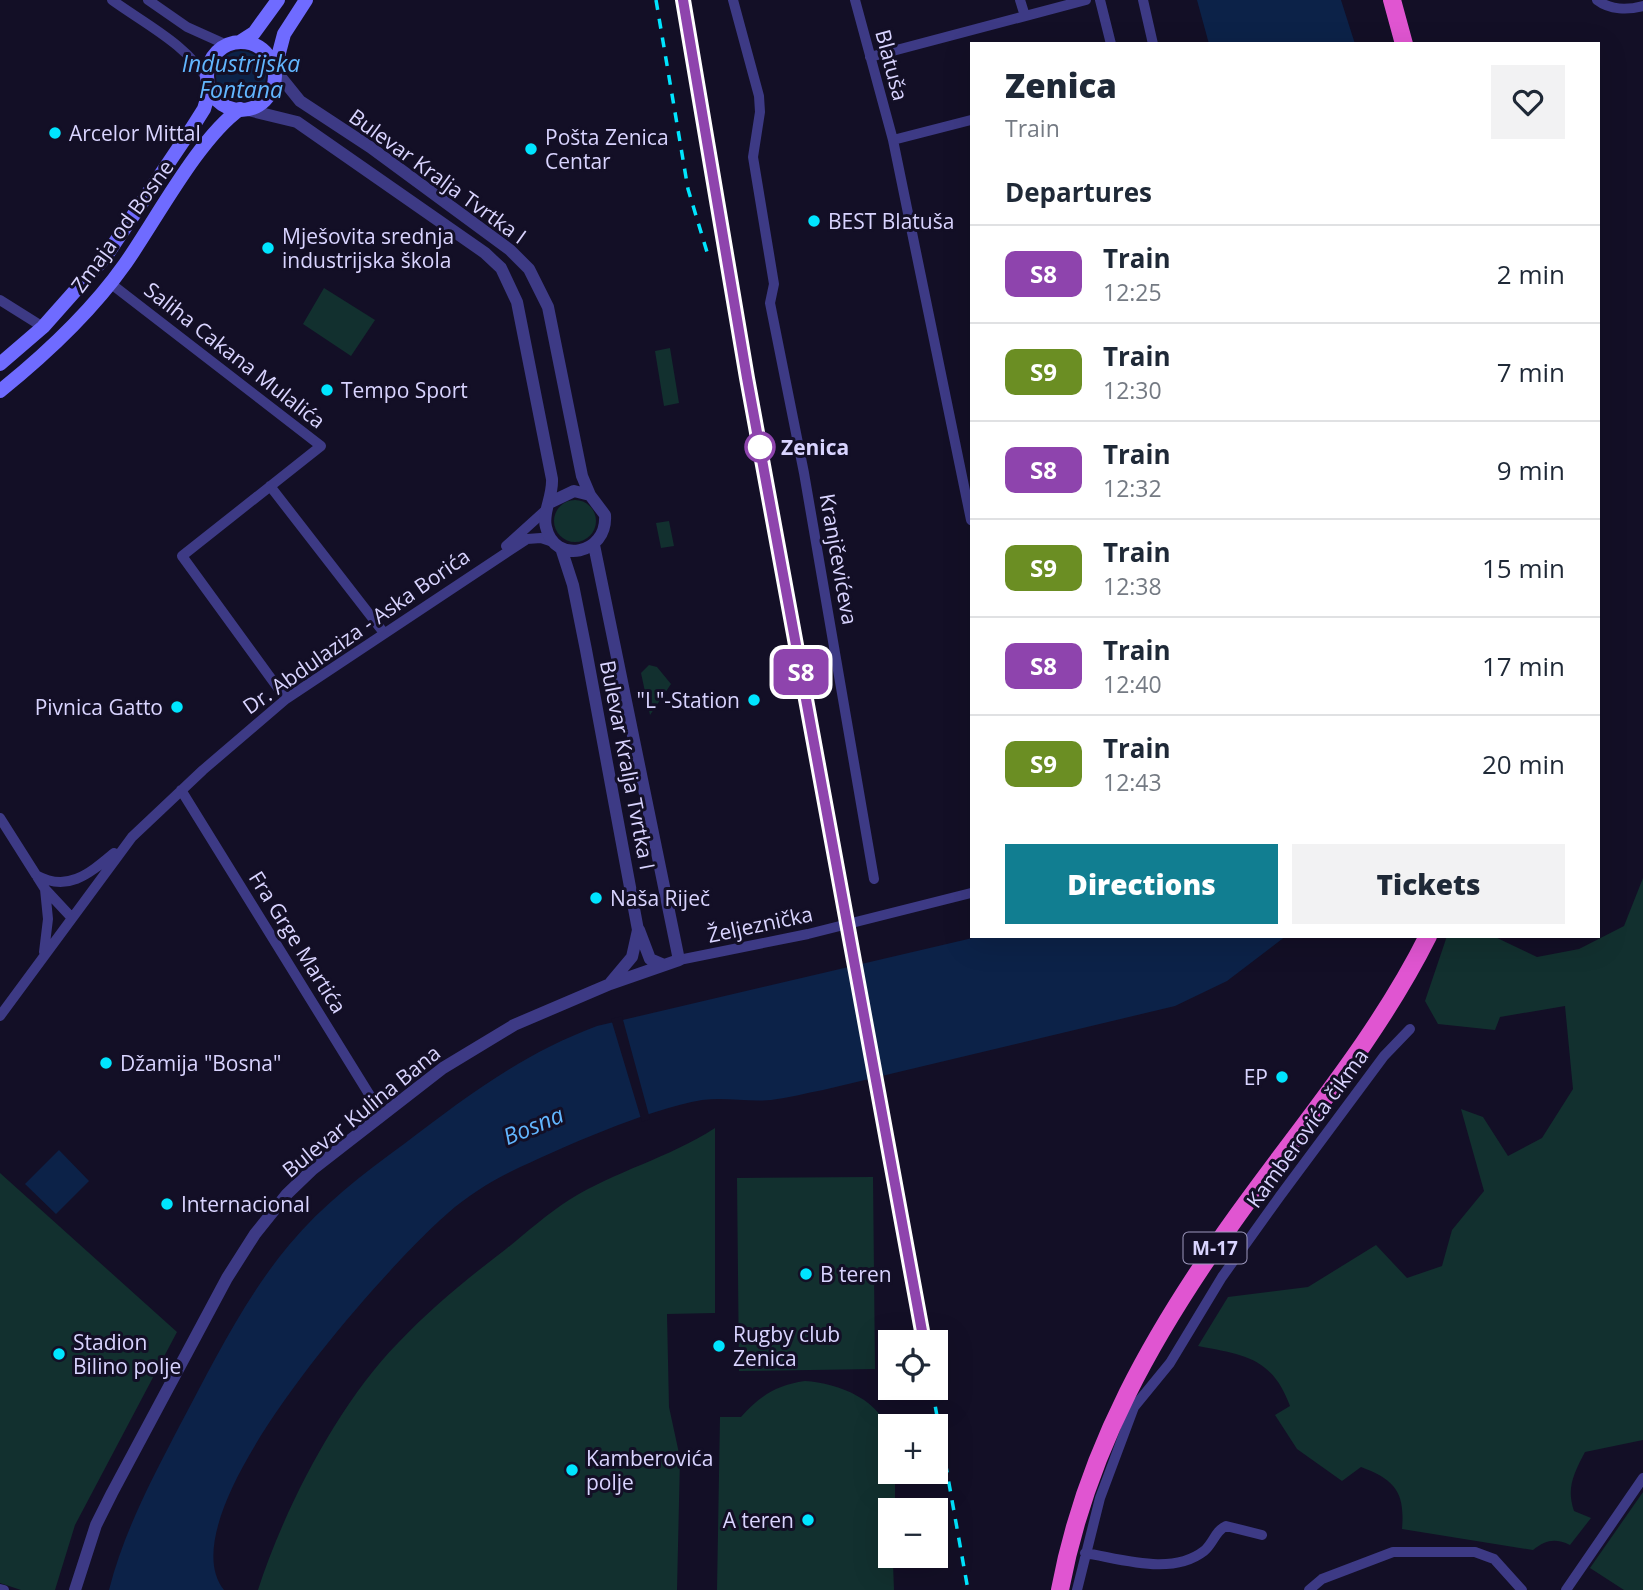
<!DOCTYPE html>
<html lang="en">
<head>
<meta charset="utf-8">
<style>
	:root { --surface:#fff; --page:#f2f2f3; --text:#1f2937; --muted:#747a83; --line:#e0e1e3; --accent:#117e91 }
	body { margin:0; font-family:"Open Sans",sans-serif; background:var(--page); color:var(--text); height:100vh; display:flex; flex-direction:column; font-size:26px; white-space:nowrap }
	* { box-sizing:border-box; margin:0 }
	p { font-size:23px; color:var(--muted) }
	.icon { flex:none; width:38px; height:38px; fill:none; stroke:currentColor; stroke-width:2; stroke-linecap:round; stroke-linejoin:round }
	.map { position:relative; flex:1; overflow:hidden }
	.sheet { position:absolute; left:970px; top:42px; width:630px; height:896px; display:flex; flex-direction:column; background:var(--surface); border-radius:0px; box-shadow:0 7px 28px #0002 }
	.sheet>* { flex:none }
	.badge { padding:0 14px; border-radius:10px; font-size:24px; line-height:46px }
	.tools { position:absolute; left:878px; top:1330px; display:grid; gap:14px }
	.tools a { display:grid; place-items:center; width:70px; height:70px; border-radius:0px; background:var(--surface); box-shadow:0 7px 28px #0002; font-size:35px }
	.map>.badge { position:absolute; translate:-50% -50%; box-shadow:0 0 0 4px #fff }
	h2 { padding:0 35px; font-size:26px; line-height:63px }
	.round { display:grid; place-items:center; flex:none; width:74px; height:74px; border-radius:0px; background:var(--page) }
	.summary { display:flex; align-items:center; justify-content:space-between; height:119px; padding:0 35px }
	h1 { font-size:33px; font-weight:800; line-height:52px }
	.cta { display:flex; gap:14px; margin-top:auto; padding:14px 35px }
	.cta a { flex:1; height:80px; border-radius:0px; background:var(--accent); color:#fff; font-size:28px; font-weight:800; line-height:80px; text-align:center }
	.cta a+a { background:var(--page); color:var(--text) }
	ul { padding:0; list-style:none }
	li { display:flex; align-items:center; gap:21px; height:98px; padding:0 35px; border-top:2px solid var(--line) }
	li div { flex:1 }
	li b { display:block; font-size:26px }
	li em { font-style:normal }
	li .badge { min-width:77px; font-weight:700; text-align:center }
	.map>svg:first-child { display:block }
</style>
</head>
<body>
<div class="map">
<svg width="1643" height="1590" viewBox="0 0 1643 1590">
	<rect width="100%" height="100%" fill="#130f26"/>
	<!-- green -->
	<path fill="#12302f" d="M324,288L375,320L351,356L303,324Z
		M670,348L679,403L664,406L655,351Z
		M554 521a21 21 0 1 1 42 0a21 21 0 1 1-42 0Z
		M669,521L674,546L661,548L656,523Z
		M649,665L657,667L671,684L650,715L641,673Z
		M1643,878V1440L1585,1452C1574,1473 1566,1488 1574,1511L1591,1518L1570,1545C1555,1538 1546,1540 1533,1550L1402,1529C1405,1493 1396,1480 1361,1467L1342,1481L1297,1449L1275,1415L1290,1406C1272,1357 1244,1355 1198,1346L1228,1297L1308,1287L1376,1245L1407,1278L1442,1266L1452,1230L1484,1191L1461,1109L1483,1117L1508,1156L1542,1138L1573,1089L1565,1006L1500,1017L1495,1030L1438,1024L1425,1001L1447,936H1493L1537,957L1579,949L1624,926Z
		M715,1128V1313L667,1314L669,1407L680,1458L677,1590H258C284,1509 338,1404 398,1343C431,1308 468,1278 506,1249C526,1233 547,1214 569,1200C615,1171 669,1158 715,1128Z
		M0,1173L177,1332L75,1525L55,1590H21L0,1583Z
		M873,1177L875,1369L739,1371L737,1178Z
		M805,1381C838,1383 884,1400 891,1439C892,1449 891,1461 891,1472H895V1510H891L894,1590H717L720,1417H741C760,1396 776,1385 805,1381Z
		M1643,1492V1590H1624L1590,1568Z"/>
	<!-- water -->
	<path fill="#0c2248" d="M1197,0H1341L1355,44H1209Z
		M216 76a25 25 0 1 1 50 0a25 25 0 1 1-50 0Z
		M981,936H1286L1227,981L1175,1006L823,1090C806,1093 788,1098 771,1100C748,1102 725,1097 702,1100C648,1109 560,1148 510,1172C488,1183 466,1197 448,1213C389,1264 162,1513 224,1590H109C124,1531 152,1479 180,1425C213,1363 244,1299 289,1245C322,1205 363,1174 404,1144C467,1096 522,1054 597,1026Z
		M59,1150L89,1181L56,1214L25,1184Z"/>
	<!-- pier -->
	<path fill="#130f26" d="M859,960L882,1079L872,1081L850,962Z
		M622,1016L650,1119L642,1122L611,1019Z"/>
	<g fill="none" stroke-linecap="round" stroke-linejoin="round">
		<!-- minor -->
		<path stroke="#3d3a85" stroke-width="10" d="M112,0C145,24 188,45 208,81
			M148,0L187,27L227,45
			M733,0L759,96L760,112L753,157L774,284L770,303L804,473L874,879
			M855,0L893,140L971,520
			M1020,0L1025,16
			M1100,0L1111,44
			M1143,0L1153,44
			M1597,0C1610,10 1628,10 1643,6
			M870,57L1086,0
			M893,140L971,120
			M110,283L321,446L182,556L286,699
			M0,300L43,327
			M270,486L384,633
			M506,546L547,509
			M181,790L382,1115
			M0,818L45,889L72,918
			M36,875C68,893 90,873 114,853
			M44,952L48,919L45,889
			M679,960L808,934L971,893
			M0,1016L132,837L203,770L286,699L527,539L541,538L553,542
			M1085,1553C1122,1559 1172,1576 1204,1551C1213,1544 1215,1531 1226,1526L1262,1535
			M0,1589L4,1590
			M1077,1590L1100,1498L1134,1407L1170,1363L1222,1277L1280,1196L1384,1056L1410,1029
			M1309,1590L1322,1579L1393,1552H1475L1494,1559L1522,1590
			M1566,1590L1643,1478"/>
		<!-- tertiary -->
		<path stroke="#3d3a85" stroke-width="12" d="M275,70L300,101L370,147L510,250L529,269L548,307L582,476L590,495
			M244,109L297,122L485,253L501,268L517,302L552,479C553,497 542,513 546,527C554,565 608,555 605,515L590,495L574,491L551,502
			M561,548L573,585L586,650L638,930L632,957L611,982
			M639,930L650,959L664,965
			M75,1590L96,1525L112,1493L227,1278L255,1234L287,1194L313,1169L443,1068L514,1025L610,984L679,960L594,545"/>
		<!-- secondary -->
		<path stroke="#6f6bff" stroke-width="14" d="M240,42L254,33L278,0
			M207 76a34 34 0 1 1 68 0a34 34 0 1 1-68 0Z
			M275,68L284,34L306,0
			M0,364L43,327L106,256L192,128L204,109L210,89
			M0,391C46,354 91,312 125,264C156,220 198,139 240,109"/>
		<!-- trunk -->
		<path stroke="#e055d1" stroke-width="18" d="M1392,0L1404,44
			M1060,1590C1086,1450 1155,1330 1237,1216C1303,1124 1377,1038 1428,936"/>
		<!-- rail -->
		<path stroke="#00e5ff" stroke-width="3.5" stroke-dasharray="10 9" stroke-linecap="butt" d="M656,0L688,189L707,252
			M683,0L747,378L924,1342
			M932,1388L968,1590"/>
	</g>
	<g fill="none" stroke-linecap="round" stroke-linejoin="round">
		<defs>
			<path id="line" d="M683,0L747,378L924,1342"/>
		</defs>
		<!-- line casing -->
		<use href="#line" stroke="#fff" stroke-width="16"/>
		<!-- line -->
		<use href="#line" stroke="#8e44ad" stroke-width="10"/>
	</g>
	<!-- markers -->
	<g fill="#00e5ff" stroke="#130f26" stroke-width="2.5">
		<circle cx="55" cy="133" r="7"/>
		<circle cx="531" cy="149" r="7"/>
		<circle cx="814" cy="221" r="7"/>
		<circle cx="268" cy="248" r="7"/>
		<circle cx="327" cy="390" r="7"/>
		<circle cx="754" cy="700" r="7"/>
		<circle cx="177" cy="707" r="7"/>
		<circle cx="596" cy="898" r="7"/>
		<circle cx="106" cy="1063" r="7"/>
		<circle cx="1282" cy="1077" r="7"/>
		<circle cx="167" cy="1204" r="7"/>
		<circle cx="806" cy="1274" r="7"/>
		<circle cx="719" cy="1346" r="7"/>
		<circle cx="59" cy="1354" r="7"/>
		<circle cx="572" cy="1470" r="7"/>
		<circle cx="808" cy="1520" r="7"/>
	</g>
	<circle fill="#fff" stroke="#8e44ad" stroke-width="3.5" cx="760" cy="447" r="14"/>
	<g text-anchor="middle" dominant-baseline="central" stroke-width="6" stroke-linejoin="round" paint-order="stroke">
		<!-- shield labels -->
		<rect fill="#130f26" stroke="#9e99be" stroke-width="2" x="1183.5" y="1232.5" width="63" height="31" rx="5"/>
		<g font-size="19" font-weight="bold" fill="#d9d4ff">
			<text x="1215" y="1248">M-17</text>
		</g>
		<!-- street labels -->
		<g font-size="21" fill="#d9d4ff" stroke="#130f26">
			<text transform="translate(892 65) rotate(75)">Blatuša</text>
			<text transform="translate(438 176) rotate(36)">Bulevar Kralja Tvrtka I</text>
			<text transform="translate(122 226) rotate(-54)">Zmaja od Bosne</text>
			<text transform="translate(235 355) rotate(38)">Saliha Cakana Mulalića</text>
			<text transform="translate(839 559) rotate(80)">Kranjčevićeva</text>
			<text transform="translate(356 631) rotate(-35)">Dr. Abdulaziza - Aska Borića</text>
			<text transform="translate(628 765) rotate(79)">Bulevar Kralja Tvrtka I</text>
			<text transform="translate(760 924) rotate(-12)">Željeznička</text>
			<text transform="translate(298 942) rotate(58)">Fra Grge Martića</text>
			<text transform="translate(361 1111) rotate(-39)">Bulevar Kulina Bana</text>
			<text transform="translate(1307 1128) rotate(-54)">Kamberovića čikma</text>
		</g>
		<!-- poi labels -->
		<g font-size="21" fill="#d9d4ff" stroke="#130f26" text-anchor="start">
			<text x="69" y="133">Arcelor Mittal</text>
			<text x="545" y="137">Pošta Zenica<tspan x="545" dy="24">Centar</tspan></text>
			<text x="828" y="221">BEST Blatuša</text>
			<text x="282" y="236">Mješovita srednja<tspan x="282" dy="24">industrijska škola</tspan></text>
			<text x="341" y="390">Tempo Sport</text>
			<text x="740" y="700" text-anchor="end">"L"-Station</text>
			<text x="163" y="707" text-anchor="end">Pivnica Gatto</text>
			<text x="610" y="898">Naša Riječ</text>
			<text x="120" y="1063">Džamija "Bosna"</text>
			<text x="1268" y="1077" text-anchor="end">EP</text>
			<text x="181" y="1204">Internacional</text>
			<text x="820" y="1274">B teren</text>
			<text x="733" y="1334">Rugby club<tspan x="733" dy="24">Zenica</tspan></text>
			<text x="73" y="1342">Stadion<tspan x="73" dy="24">Bilino polje</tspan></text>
			<text x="586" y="1458">Kamberovića<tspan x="586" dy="24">polje</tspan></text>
			<text x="794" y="1520" text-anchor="end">A teren</text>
		</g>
		<!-- stop labels -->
		<g font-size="21" font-weight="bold" fill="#d9d4ff" stroke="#130f26" text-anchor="start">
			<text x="781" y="447">Zenica</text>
		</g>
		<!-- water labels -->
		<g font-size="23" font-style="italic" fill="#62b6ff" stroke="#130f26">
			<text x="241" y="63">Industrijska<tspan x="241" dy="26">Fontana</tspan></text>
			<text transform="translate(533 1125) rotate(-23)">Bosna</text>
		</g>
	</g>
</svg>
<div class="tools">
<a><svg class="icon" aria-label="locate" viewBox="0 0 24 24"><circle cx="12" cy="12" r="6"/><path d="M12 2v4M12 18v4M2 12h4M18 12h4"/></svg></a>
<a>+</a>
<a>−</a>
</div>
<b class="badge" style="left:801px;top:672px;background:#8e44ad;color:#fff">S8</b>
<section class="sheet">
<div class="summary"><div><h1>Zenica</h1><p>Train</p></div><a class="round"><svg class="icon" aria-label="heart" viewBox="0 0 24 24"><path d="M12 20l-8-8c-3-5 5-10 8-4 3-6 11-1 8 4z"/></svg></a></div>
<h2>Departures</h2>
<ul>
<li><span class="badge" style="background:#8e44ad;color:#fff">S8</span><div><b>Train</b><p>12:25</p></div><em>2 min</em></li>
<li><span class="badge" style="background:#6b8e23;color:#fff">S9</span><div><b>Train</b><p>12:30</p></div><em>7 min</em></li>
<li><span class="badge" style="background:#8e44ad;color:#fff">S8</span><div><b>Train</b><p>12:32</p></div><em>9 min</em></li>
<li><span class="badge" style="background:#6b8e23;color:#fff">S9</span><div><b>Train</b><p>12:38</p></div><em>15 min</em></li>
<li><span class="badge" style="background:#8e44ad;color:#fff">S8</span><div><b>Train</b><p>12:40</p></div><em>17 min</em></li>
<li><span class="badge" style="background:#6b8e23;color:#fff">S9</span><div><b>Train</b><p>12:43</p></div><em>20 min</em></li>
</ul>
<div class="cta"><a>Directions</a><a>Tickets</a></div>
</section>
</div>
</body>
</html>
